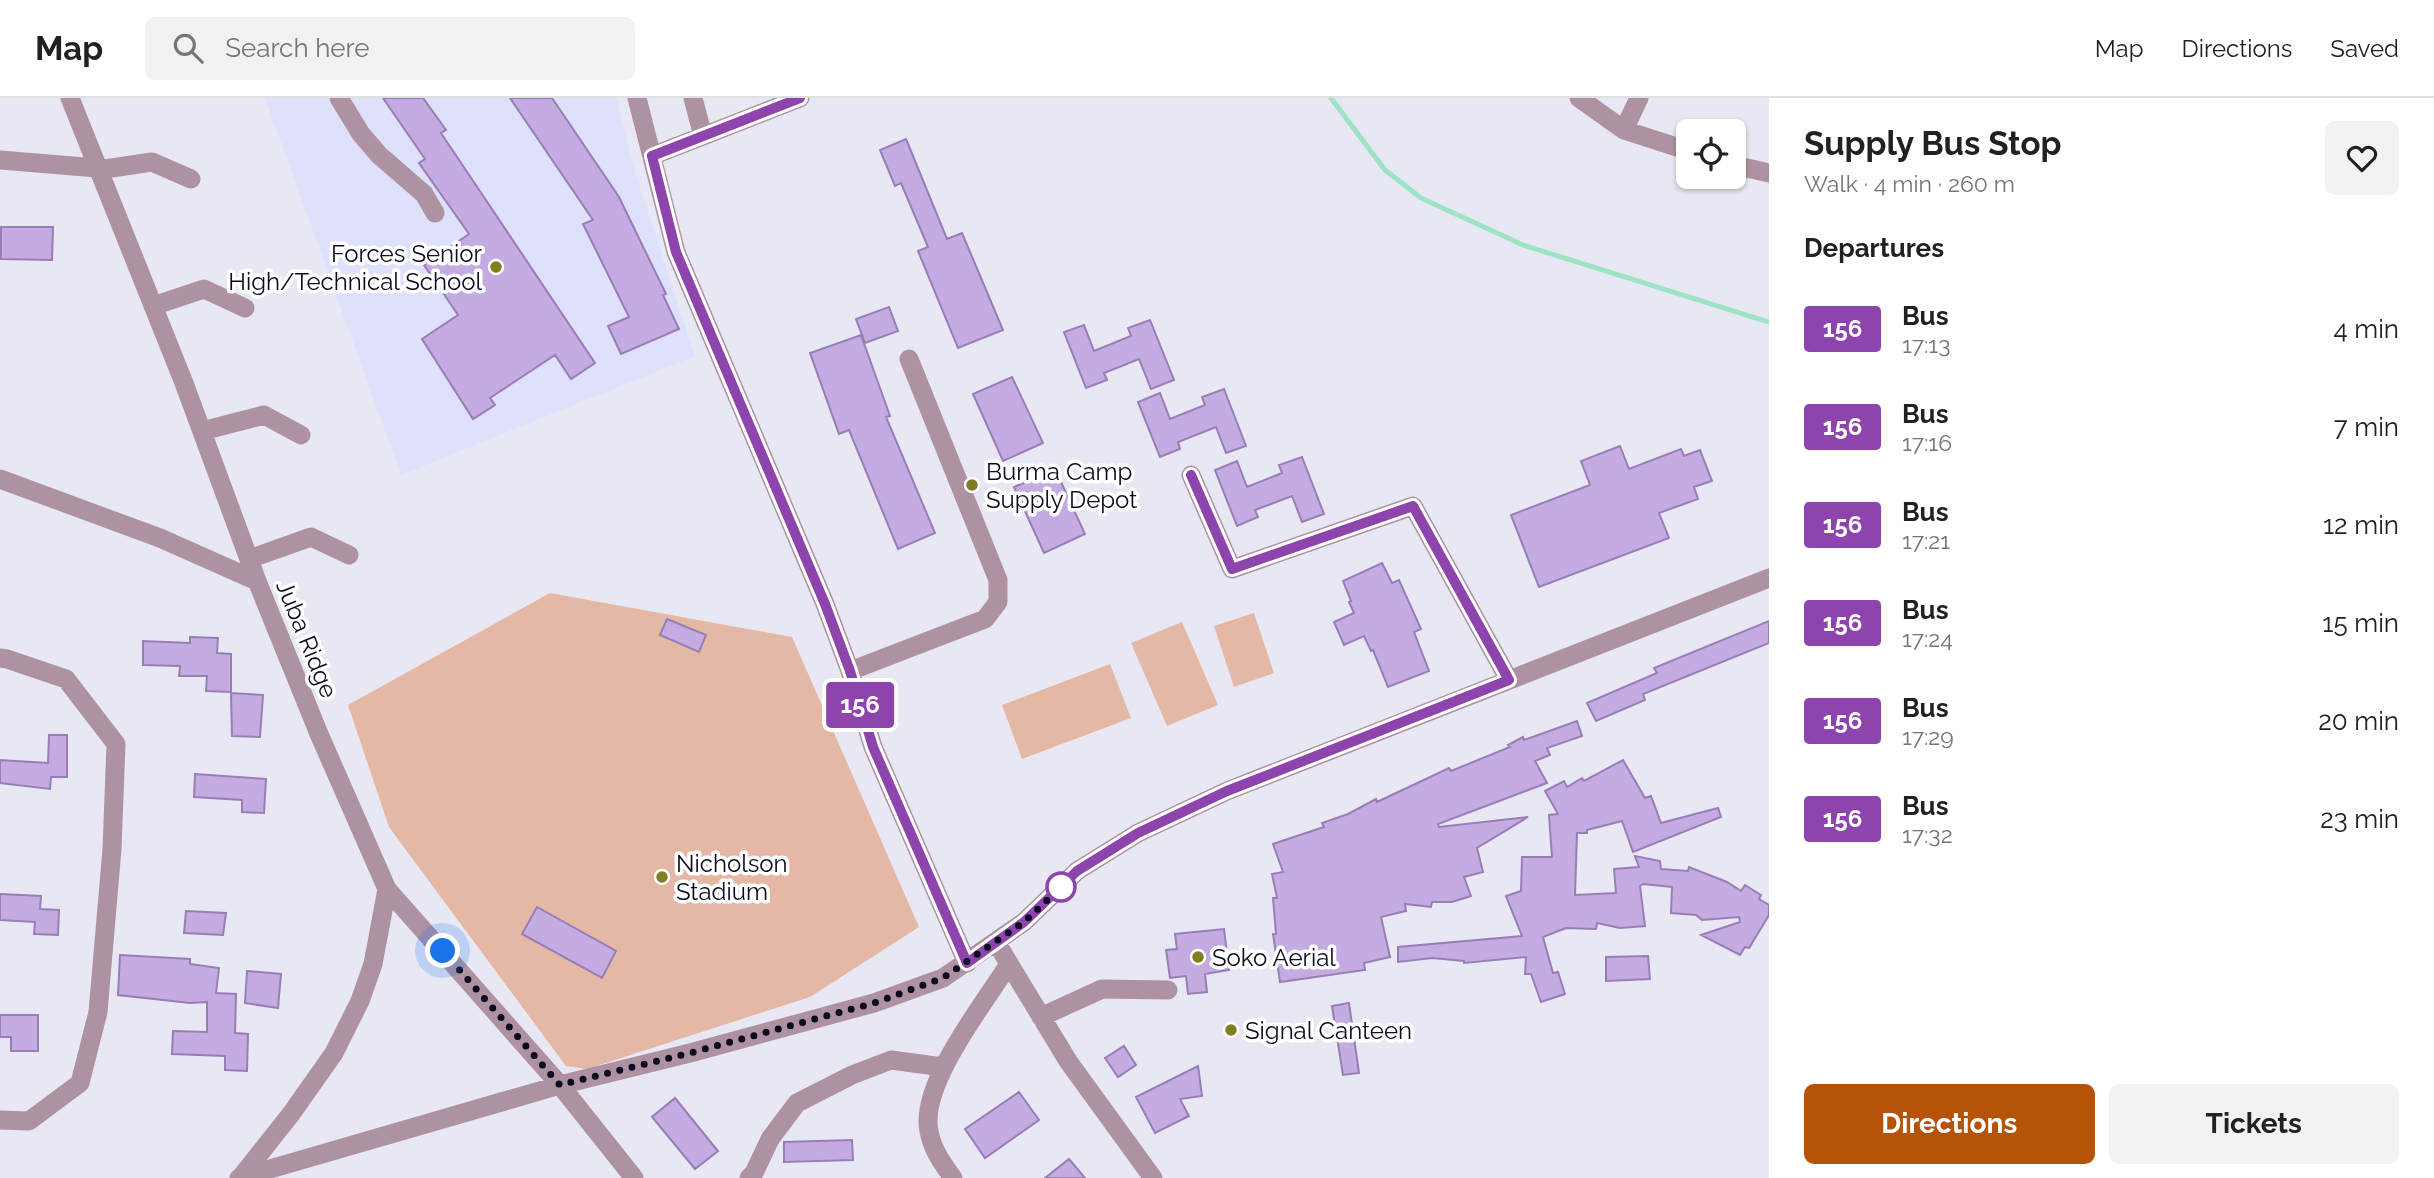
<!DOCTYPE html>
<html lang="en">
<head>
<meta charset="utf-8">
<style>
	:root { --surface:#fff; --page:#f2f2f2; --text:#202124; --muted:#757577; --line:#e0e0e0; --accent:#b45309 }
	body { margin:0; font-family:Raleway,sans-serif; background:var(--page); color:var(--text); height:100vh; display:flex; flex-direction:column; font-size:26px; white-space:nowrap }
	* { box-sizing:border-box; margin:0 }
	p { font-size:23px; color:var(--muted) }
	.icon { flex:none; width:38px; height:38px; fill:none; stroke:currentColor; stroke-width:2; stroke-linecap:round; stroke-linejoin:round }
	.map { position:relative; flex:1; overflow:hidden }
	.sheet { display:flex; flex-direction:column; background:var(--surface); width:665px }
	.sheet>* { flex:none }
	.badge { padding:0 14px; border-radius:5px; font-size:24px; line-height:46px }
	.buttons { position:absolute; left:1676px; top:21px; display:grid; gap:14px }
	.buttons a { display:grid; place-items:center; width:70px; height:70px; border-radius:10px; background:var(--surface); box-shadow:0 2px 5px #0004; font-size:35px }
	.you { position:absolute; width:35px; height:35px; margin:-18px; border:5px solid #fff; border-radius:50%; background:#1a73e8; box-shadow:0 0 0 10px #1a73e833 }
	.map>.badge { position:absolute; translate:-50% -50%; box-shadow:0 0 0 4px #fff }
	h2 { padding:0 35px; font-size:26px; line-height:63px }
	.round { display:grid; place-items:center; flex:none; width:74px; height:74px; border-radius:10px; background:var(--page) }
	.overview { display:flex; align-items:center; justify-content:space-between; height:119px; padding:0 35px }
	h1 { font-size:33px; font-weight:700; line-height:52px }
	.button { display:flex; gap:14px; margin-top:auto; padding:14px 35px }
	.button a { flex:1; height:80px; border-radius:10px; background:var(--accent); color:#fff; font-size:28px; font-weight:700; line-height:80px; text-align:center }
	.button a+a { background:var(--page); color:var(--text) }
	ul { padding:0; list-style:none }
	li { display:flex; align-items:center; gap:21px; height:98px; padding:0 35px }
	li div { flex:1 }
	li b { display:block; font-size:26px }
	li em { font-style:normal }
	li .badge { min-width:77px; font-weight:700; text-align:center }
	header { display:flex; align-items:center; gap:42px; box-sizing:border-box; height:98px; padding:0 35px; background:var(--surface); border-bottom:2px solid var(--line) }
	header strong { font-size:33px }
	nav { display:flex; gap:38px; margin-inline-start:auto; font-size:24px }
	.search { width:490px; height:63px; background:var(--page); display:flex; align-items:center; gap:18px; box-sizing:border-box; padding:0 24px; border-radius:10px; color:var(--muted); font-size:26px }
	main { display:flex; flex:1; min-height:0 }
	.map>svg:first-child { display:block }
</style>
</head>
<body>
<header>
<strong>Map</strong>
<div class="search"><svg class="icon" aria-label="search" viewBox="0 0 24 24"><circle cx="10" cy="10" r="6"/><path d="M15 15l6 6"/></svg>Search here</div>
<nav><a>Map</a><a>Directions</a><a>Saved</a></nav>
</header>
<main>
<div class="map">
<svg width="1769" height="1080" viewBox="0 0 1769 1080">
	<rect width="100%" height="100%" fill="#e8e8f5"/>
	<!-- built -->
	<path fill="#dfe0fc" d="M265,0H616L637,80L695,258L401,377Z"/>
	<!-- green -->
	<path fill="#e4b8a4" d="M550,495L792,539L919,829L810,899L587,971L566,968L389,729L348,607Z
		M1254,515L1274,575L1234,589L1214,528Z
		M1182,524L1218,607L1167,628L1131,545Z
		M1110,566L1131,620L1022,661L1002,607Z"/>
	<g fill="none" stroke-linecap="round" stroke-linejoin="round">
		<!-- stream -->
		<path stroke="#9fe3c5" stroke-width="5" d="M1331,0L1385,72L1421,100L1523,147L1769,224"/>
	</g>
	<!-- building -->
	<path fill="#c4abe2" stroke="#987eb7" stroke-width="2" d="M383,0H423L446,32L441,35L595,265L571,281L555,257L490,300L495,307L473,321L422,241L458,217L424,167L469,136L419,65L425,61Z
		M510,0H552L619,99L666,196L663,197L679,231L621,256L608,228L629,219L583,126L593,122Z
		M906,41L947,141L962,135L1003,232L958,250L918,153L928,149L901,85L895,88L880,52Z
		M1,129H53L52,162L1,161Z
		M889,209L898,233L865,245L856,221Z
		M1150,222L1174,282L1151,291L1139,261L1104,275L1107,282L1086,290L1064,234L1084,227L1094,253L1131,238L1128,230Z
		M861,237L890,318L886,319L935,435L898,451L849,332L839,336L810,255Z
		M1012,279L1043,345L1003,363L973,296Z
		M1224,291L1246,348L1226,355L1216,329L1178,344L1180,351L1160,359L1138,304L1160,295L1170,321L1205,307L1202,299Z
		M1620,348L1629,371L1681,351L1684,358L1700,352L1712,383L1694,389L1698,401L1659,415L1669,440L1539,489L1511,417L1590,387L1581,363Z
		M1302,359L1324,416L1302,424L1292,398L1255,412L1258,419L1237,428L1215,372L1237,363L1247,389L1282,375L1279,367Z
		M1055,371L1085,436L1044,455L1014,389Z
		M1382,465L1392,485L1399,482L1421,531L1414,534L1429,573L1388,589L1373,552L1371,553L1364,538L1344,547L1334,524L1354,515L1349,504L1351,503L1343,483Z
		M667,521L706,537L699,554L660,537Z
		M1769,523V545L1643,596L1645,602L1596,623L1587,605L1657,575L1654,570Z
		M190,539L218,540L217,555L231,556V594L206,593L207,578H179L180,568L143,567V543L190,545Z
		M231,595L263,597L260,639L232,638Z
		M1577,623L1582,638L1547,650L1550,657L1535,663L1547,685L1438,726L1439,729L1528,719L1477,750L1483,774L1464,779L1471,798L1452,804H1432L1431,809L1405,806L1406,813L1381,819L1390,859L1364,865L1365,872L1280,884L1273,836H1276L1273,800H1277L1272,776L1283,774L1273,746L1324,729L1322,725L1348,716L1376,701L1377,704L1449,670L1451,673L1510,649L1508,647L1523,639L1524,642Z
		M49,637H67V679H51L50,691L0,685V662L48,665Z
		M1623,662L1645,700L1651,698L1661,725L1718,710L1721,719L1633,754L1622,723L1587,732V735H1577L1575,797L1616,795L1614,771L1639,769L1635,758L1660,763L1661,771L1688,773L1689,769L1727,784L1741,793L1745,787L1761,797L1759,801L1769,807V817L1749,850L1745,849L1740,857L1701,837L1740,824L1739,819L1702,822L1696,817L1671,815L1672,789L1643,786L1640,788L1645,828L1620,830L1597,825L1596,831L1566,830L1543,839L1553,875L1558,874L1565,896L1541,904L1531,876H1525L1526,859L1464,865V863L1432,860L1398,864V849L1522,838L1506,798L1521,793L1522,759H1552L1549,717L1558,716L1545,693L1564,683L1567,689L1582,680L1584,683Z
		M195,676L266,681L264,715L242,714V702L194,699Z
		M0,796L41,798L40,811L59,812L58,837L34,836L35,824L0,822Z
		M537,809L616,853L602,880L522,836Z
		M186,813L226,815L223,837L184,835Z
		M1224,831L1229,872L1205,876L1207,894L1188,896L1186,878L1170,880L1166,852L1177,851L1175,836Z
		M120,857L190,861V866L219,870L216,895L236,896L235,935L248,936L247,973L225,972V958L172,956L173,933L207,934V904L190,905L118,897Z
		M1648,858L1650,881L1606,883V859Z
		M247,873L281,876L278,910L245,905Z
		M1349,905L1359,975L1343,977L1332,908Z
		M0,917H38V953H11V939H0Z
		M1124,948L1136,967L1118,979L1105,960Z
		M1198,968L1202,998L1180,1001L1189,1018L1155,1035L1136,999Z
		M1019,994L1039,1022L985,1060L965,1031Z
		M675,1000L718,1053L695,1071L652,1019Z
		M852,1042L853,1062L784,1064V1044Z
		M1069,1061L1085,1080H1045Z"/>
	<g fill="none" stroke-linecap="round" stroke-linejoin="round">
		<!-- minor -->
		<path stroke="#ae92a1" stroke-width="19" d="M70,0L184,285L257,483L319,636L387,791L373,866L360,903L334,955L291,1016L241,1079
			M339,0L361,36L379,57L424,96L435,115
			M637,0L676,154L825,506L850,573L873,649L967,865
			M693,0L703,38
			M1579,0L1624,32L1689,53
			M1624,32L1639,0
			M652,58L800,0
			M0,62L97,70
			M1734,67L1769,75
			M98,72L152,64L191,81
			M153,208L204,191L245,210
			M202,333L264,317L301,337
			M1191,377L1232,471L1413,408L1509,582
			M0,381L160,440L257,483
			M249,461L311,439L349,457
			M0,560L7,561L66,581L116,646L112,751L98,914L80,985L29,1023L0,1022
			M850,573L985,521L998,504V482L909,261
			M387,791L560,987L634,1080
			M996,844L1068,963L1153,1080
			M1041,919L1102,891L1168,892
			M239,1080L560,987L690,955L874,905L943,880L1024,824L1077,773L1138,735L1227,693L1769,480
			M749,1080L754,1075L770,1041L797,1005L852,977L891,962L943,969
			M953,1080C942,1065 932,1051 929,1033C919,987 985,904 1009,866"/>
	</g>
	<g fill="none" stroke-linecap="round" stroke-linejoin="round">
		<defs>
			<path id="line" d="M800,0L652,58L676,154L825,506L850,573L873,649L967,865L1024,824L1077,773L1138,735L1227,693L1509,582L1413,408L1232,471L1191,377"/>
		</defs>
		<!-- line casing -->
		<use href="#line" stroke="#fff" stroke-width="16"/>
		<!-- line -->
		<use href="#line" stroke="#8e44ad" stroke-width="10"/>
		<!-- walk -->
		<path stroke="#0c0a1f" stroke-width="7" stroke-dasharray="0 12.6" d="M443,853L560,987L690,955L874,905L943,880L1024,824L1061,789"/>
	</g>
	<!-- markers -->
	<g fill="#827c23" stroke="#fff" stroke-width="2.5">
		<circle cx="496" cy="169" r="7"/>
		<circle cx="972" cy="387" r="7"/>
		<circle cx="662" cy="779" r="7"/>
		<circle cx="1198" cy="859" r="7"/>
		<circle cx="1231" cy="932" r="7"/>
	</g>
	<circle fill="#fff" stroke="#8e44ad" stroke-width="3.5" cx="1061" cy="789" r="14"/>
	<g text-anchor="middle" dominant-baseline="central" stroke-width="7" stroke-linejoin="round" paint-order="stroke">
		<!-- poi labels -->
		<g font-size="24" fill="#0c0a1f" stroke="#fff" text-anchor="start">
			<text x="482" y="155" text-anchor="end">Forces Senior<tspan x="482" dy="28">High/Technical School</tspan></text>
			<text x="986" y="373">Burma Camp<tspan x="986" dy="28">Supply Depot</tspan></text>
			<text x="676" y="765">Nicholson<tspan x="676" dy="28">Stadium</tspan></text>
			<text x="1212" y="859">Soko Aerial</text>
			<text x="1245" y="932">Signal Canteen</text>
		</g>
		<!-- street labels -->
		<g font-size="24" fill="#0c0a1f" stroke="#fff">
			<text transform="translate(307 541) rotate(68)">Juba Ridge</text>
		</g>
	</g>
</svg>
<div class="buttons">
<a><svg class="icon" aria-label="locate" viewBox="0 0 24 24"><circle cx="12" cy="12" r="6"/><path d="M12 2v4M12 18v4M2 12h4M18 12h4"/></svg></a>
</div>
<div class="you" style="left:443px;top:853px"></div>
<b class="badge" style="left:860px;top:607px;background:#8e44ad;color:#fff">156</b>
</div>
<section class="sheet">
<div class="overview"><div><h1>Supply Bus Stop</h1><p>Walk · 4 min · 260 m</p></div><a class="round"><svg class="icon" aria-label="heart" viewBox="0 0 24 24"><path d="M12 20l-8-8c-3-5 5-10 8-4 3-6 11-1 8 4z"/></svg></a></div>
<h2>Departures</h2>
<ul>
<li><span class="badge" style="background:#8e44ad;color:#fff">156</span><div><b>Bus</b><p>17:13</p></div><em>4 min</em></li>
<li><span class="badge" style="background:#8e44ad;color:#fff">156</span><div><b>Bus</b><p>17:16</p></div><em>7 min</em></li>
<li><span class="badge" style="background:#8e44ad;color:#fff">156</span><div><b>Bus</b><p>17:21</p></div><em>12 min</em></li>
<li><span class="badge" style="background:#8e44ad;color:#fff">156</span><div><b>Bus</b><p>17:24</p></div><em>15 min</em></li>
<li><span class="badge" style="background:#8e44ad;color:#fff">156</span><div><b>Bus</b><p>17:29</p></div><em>20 min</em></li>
<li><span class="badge" style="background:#8e44ad;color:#fff">156</span><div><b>Bus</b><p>17:32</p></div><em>23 min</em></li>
</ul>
<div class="button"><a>Directions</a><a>Tickets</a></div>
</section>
</main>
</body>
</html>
